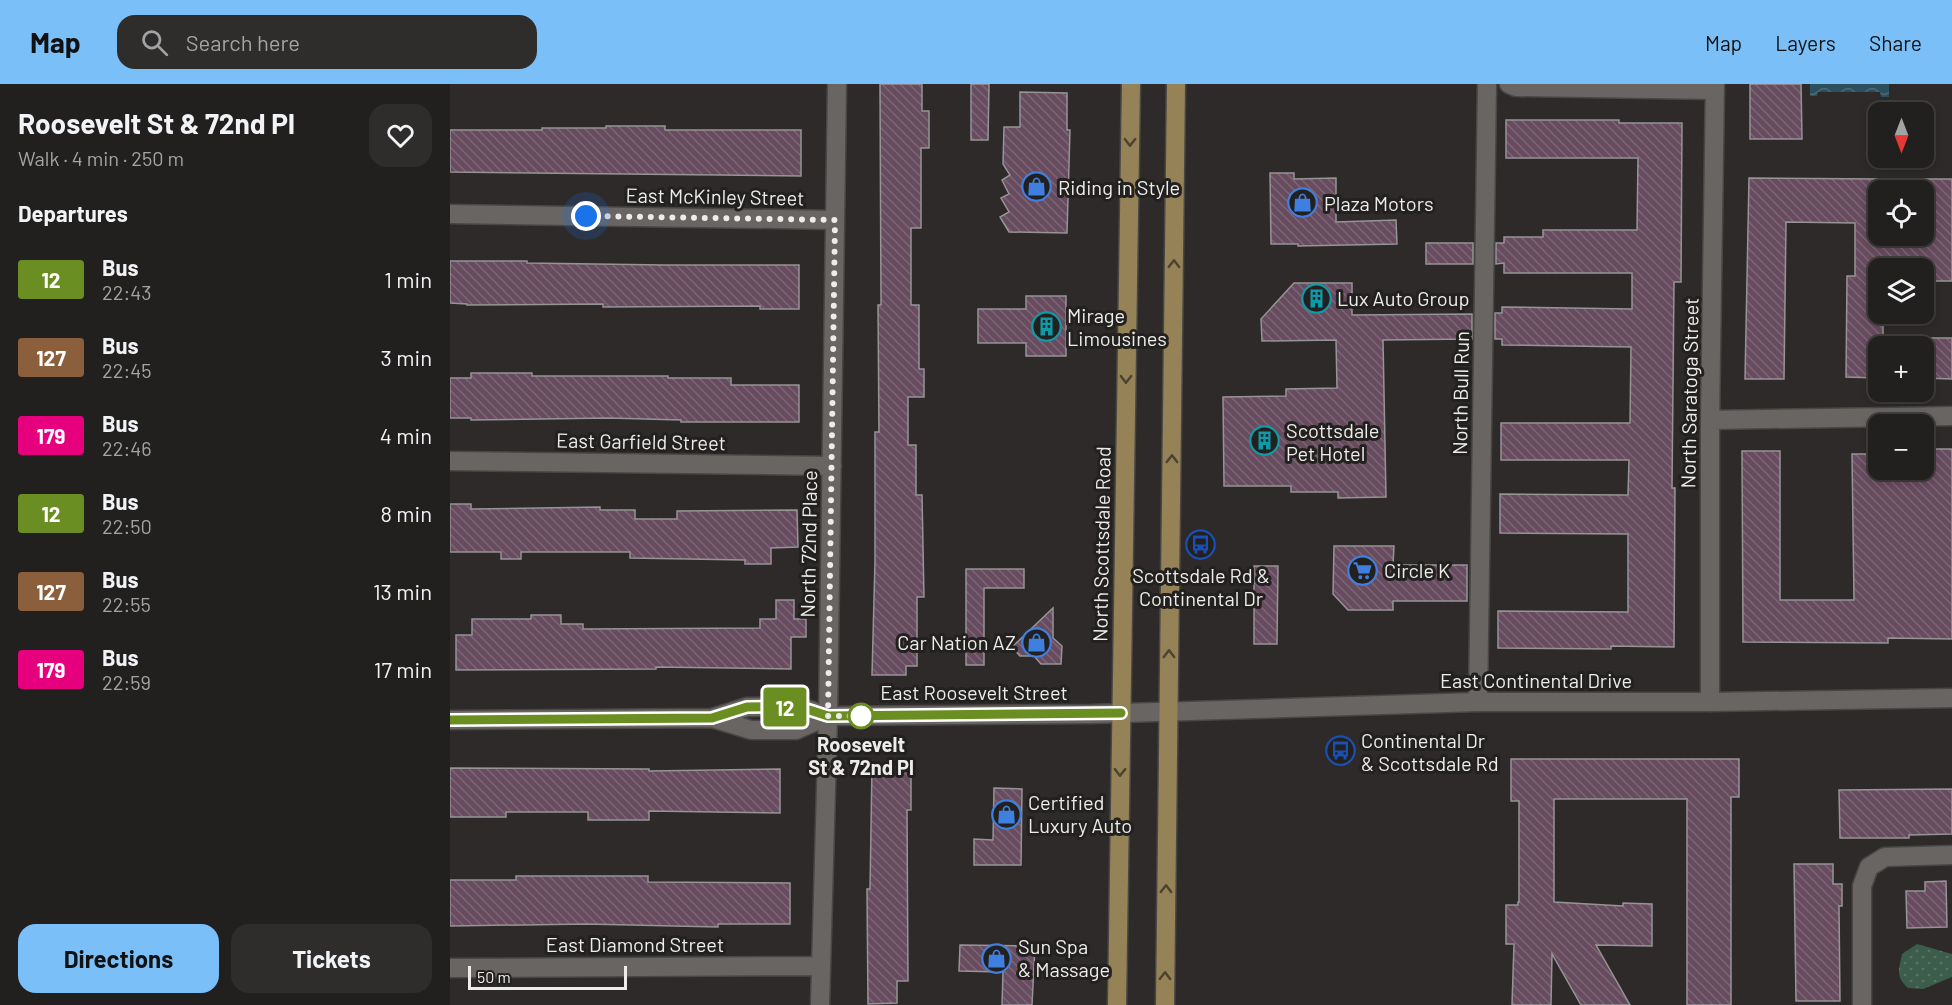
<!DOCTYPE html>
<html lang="en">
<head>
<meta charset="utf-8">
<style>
	:root { --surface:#22201f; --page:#2e2d2c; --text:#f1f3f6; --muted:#a2a3a4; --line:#3f3e3d; --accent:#7abff8 }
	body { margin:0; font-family:Barlow,sans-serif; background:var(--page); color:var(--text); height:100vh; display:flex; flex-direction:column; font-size:22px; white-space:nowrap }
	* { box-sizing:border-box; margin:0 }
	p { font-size:20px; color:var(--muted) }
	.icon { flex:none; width:33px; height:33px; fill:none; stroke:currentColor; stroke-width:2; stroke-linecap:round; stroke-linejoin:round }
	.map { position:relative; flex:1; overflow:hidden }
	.drawer { display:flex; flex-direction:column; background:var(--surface); width:450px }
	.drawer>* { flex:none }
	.badge { padding:0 12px; border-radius:4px; font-size:21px; line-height:39px }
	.needle { width:39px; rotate:180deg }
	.controls { position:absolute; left:1418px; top:18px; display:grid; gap:12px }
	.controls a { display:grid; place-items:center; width:66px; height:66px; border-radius:12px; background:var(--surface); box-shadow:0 3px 9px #0003,0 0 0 2px var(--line); font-size:30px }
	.scale { position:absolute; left:18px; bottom:15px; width:159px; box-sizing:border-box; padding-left:6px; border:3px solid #edecea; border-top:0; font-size:16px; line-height:21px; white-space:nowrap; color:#edecea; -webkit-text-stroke:4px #23211f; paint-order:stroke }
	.you { position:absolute; width:30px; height:30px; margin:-15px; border:4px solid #fff; border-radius:50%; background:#1a73e8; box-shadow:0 0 0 9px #1a73e833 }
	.map>.badge { position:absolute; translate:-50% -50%; box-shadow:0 0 0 3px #fff }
	h2 { padding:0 18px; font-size:22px; line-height:54px }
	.round { display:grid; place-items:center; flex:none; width:63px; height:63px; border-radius:18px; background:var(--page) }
	.summary { display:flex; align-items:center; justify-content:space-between; height:102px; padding:0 18px }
	h1 { font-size:28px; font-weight:700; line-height:45px }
	.cta { display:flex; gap:12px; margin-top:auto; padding:12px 18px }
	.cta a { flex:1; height:69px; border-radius:18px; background:var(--accent); color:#111; font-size:24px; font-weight:700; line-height:69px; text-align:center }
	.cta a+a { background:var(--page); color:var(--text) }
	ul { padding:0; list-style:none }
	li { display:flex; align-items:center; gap:18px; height:78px; padding:0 18px }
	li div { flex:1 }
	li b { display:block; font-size:22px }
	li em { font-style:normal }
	li .badge { min-width:66px; font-weight:700; text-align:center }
	header { display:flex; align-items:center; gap:36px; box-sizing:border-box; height:84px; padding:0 30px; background:var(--accent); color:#111 }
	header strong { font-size:28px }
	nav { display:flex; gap:33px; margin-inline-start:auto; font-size:21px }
	.search { width:420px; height:54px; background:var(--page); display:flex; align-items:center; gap:15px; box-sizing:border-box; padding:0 21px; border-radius:18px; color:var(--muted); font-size:22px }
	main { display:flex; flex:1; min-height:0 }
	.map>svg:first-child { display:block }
</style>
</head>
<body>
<header>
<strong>Map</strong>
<div class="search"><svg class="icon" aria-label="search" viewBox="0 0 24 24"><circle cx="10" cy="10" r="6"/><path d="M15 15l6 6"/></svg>Search here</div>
<nav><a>Map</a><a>Layers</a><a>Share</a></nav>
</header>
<main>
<section class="drawer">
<div class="summary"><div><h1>Roosevelt St &amp; 72nd Pl</h1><p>Walk · 4 min · 250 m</p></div><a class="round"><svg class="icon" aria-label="heart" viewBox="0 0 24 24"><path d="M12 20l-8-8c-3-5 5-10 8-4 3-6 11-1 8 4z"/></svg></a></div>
<h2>Departures</h2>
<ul>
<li><span class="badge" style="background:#6b8e23;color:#fff">12</span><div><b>Bus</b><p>22:43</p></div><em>1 min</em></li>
<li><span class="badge" style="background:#8b5e3c;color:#fff">127</span><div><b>Bus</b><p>22:45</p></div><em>3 min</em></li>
<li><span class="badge" style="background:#e6007e;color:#fff">179</span><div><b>Bus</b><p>22:46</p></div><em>4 min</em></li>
<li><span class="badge" style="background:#6b8e23;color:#fff">12</span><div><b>Bus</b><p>22:50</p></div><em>8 min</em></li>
<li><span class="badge" style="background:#8b5e3c;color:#fff">127</span><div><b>Bus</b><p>22:55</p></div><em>13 min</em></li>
<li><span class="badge" style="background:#e6007e;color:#fff">179</span><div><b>Bus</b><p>22:59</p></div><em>17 min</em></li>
</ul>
<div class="cta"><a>Directions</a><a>Tickets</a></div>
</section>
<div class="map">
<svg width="1502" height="921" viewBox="0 0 1502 921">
	<defs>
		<pattern id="green-dots" width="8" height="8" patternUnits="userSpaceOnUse" patternTransform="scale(1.5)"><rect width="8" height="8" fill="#3c5c4c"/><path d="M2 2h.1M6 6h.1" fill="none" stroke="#587466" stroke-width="1.8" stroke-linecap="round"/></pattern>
		<pattern id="water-waves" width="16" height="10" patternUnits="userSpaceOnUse" patternTransform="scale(1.5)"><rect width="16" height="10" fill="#2c4f5e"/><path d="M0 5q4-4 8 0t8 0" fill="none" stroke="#4b6875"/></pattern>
		<pattern id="building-back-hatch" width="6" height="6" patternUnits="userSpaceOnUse" patternTransform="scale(1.5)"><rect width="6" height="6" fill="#674b5e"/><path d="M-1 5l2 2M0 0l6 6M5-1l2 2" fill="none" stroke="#7d6575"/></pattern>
	</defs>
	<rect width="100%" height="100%" fill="#2d2a29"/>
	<!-- green -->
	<path fill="url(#green-dots)" d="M1467,860L1502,870V893L1473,905L1458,904C1445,892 1449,885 1452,870Z"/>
	<!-- water -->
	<path fill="url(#water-waves)" d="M1360,0H1439V13H1431L1430,8H1368L1367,12H1360Z"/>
	<!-- building -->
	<path fill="url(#building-back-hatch)" stroke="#979496" stroke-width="1.5" d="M430,0H472V27H479V64H471V144H461V221H469V285H474V313H458V361H466V411H472L474,513H467V582H456V591H422L425,477V348H429L428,221H431Z
		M521,0H539L538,56H521Z
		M1300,0H1351L1352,55H1300Z
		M570,8L617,9V46H620L617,149L559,148L550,133L559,128L551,114L559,110L552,96L560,91L553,80L554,43H570Z
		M1056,36H1169V39H1232L1231,198H1224L1222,404H1225L1224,563L1161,562V565L1048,564V527L1178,528V450L1050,449V410L1178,411L1179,376H1051V339H1180L1181,263L1052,261V255H1045V229H1052V223L1182,225V189H1054V179L1046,180V159H1054V153H1093V146H1187L1188,74H1056Z
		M156,42H215V46H351V92L0,88V46H92V44H156Z
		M820,89H844V95L886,94V138L946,136L947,160L848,162V160H821Z
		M1299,94L1428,95V152H1434V161H1473V95H1502V197H1473V184H1428V230H1433V262H1428V294L1396,293L1397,192H1405V139L1336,138L1334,295H1295Z
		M976,159H1023V180H976Z
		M0,177H77V179L214,181H349V225H310V222L153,223V220L17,221V220L0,219Z
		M844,199H902V231L1022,230V255L933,256L936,413L888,414V408H841V402H774L773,313L836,312V305L887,304L886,256L812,257L811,235Z
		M576,212H616V272H576V259H528V225H576Z
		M1473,254H1502V295L1473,294Z
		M21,289H82V292H218V294H281V301H349V338H231V336L158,334L21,336V334H0V294H21Z
		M1477,365H1502V555L1438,554V559L1293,558L1292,367H1330V516H1404L1402,370H1428V386H1477Z
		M0,420H21V425L150,423V426H185V435H227V427L347,426L348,463L321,464V480H295V476L180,474V468H71V475H51V468H0Z
		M884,462H944L943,481H1017V517H943V526H898L883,510Z
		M804,482H828L827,560H804Z
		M516,485H574V504H534V581H516Z
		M326,516H344V535H356V553H341V585L206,583V585L6,586V551H22V535H81V531H111V540H133V545L310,544V535H326Z
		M603,524V554L612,562L611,580H591L584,572H570L562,563Z
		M1061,675H1289V713H1281V921H1237V715H1104V818L1173,822V819L1202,820V862L1146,861L1180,921H1131L1102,870L1101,921H1062L1064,860H1056V821H1068V818H1069V717H1061Z
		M422,683H461V726H457L458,897H447V919L418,920L417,805H420Z
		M0,684L199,685V687L330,685V729L199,727V736H138V728H56V733H0Z
		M544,704L572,705L571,781H524V755L543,756Z
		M1502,705V750L1459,751V754H1390L1389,706Z
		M1344,780H1383V800H1392V822H1389L1390,917H1346Z
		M66,792H198V798L340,799V840H268V843L136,840L0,842V796H66Z
		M1496,797L1497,843L1457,844L1456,807H1475V798Z
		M510,861L585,862L582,921H552L553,888L509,887Z"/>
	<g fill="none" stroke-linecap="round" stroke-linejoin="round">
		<defs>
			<path id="street" d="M1059,0L1066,3L1265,6
				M0,130L385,136
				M1260,336L1502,332
				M0,377L382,382
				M1028,618L1037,0
				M1260,618V336L1265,0
				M0,884L371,882
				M370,921L378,632L387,0
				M1412,921V802L1419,783L1435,773L1502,771"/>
			<path id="secondary" d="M262,634L301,646H346L378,632
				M0,636L262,634L297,623L347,622L378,632L641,630L1028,618H1260L1502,614"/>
			<path id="primary" d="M667,921L681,0
				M715,921L726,0"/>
		</defs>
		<!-- street casing -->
		<use href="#street" stroke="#494745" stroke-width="21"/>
		<!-- secondary casing -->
		<use href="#secondary" stroke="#494745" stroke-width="21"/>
		<!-- primary casing -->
		<use href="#primary" stroke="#494745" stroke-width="21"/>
		<!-- street -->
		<use href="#street" stroke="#686563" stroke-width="18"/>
		<!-- secondary -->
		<use href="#secondary" stroke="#686563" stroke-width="18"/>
		<!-- primary -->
		<use href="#primary" stroke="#958256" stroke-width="18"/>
	</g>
	<!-- one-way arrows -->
	<defs><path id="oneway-chevron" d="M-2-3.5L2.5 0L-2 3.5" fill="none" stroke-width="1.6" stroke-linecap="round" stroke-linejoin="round" transform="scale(1.5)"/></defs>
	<g stroke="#4b4332">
		<use href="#oneway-chevron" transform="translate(680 58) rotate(91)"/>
		<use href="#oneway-chevron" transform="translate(724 180) rotate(-89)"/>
		<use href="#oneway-chevron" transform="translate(676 295) rotate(91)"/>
		<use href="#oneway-chevron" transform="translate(722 375) rotate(-89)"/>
		<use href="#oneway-chevron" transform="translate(719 570) rotate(-90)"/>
		<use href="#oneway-chevron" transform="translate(670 688) rotate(91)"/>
		<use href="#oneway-chevron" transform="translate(716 805) rotate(-89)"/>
		<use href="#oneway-chevron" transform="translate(715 892) rotate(-89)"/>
	</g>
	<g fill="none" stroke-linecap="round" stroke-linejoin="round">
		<defs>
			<path id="line" d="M0,636L262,634L297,623L347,622L378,632L671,629"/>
		</defs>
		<!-- line casing -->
		<use href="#line" stroke="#fff" stroke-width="14"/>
		<!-- line -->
		<use href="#line" stroke="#6b8e23" stroke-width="9"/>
		<!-- walk -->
		<path stroke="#edecea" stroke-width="6" stroke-dasharray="0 10.8" d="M136,132L385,136L378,632H420H411"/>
	</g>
	<!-- icons -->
	<defs>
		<symbol id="shop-ring" viewBox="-11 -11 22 22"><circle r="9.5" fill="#23211f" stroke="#3f7fe0" stroke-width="1.5"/><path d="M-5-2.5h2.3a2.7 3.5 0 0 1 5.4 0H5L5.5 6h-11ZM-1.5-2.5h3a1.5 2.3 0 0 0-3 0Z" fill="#3f7fe0"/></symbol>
		<symbol id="building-ring" viewBox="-11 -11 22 22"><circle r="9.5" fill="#23211f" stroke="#0f9aa8" stroke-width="1.5"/><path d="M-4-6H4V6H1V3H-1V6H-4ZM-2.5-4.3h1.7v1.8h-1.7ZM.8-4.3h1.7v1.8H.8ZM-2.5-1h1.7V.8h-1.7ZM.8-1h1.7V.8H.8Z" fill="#0f9aa8"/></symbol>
		<symbol id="bus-ring" viewBox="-11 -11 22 22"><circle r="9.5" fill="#23211f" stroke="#1a4fb4" stroke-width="1.5"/><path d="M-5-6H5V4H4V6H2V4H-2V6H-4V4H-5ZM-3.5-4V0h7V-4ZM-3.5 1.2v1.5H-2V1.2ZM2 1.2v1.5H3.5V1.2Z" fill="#1a4fb4"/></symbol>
		<symbol id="supermarket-ring" viewBox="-11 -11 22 22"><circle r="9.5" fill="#23211f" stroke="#3f7fe0" stroke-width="1.5"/><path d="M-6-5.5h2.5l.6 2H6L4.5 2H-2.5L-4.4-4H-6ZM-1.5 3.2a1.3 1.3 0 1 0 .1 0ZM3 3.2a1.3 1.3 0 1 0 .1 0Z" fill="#3f7fe0"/></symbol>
	</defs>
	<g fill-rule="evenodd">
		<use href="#shop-ring" x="570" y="86" width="33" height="33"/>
		<use href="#shop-ring" x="836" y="102" width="33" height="33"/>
		<use href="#building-ring" x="850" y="198" width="33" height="33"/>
		<use href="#building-ring" x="580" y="226" width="33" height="33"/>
		<use href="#building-ring" x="798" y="340" width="33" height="33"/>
		<use href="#bus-ring" x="734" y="444" width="33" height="33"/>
		<use href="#supermarket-ring" x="896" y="470" width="33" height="33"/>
		<use href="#shop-ring" x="570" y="542" width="33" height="33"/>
		<use href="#bus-ring" x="874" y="650" width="33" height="33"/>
		<use href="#shop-ring" x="540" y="714" width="33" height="33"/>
		<use href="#shop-ring" x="530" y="858" width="33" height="33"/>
	</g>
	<!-- markers -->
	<circle fill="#fff" stroke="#6b8e23" stroke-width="3" cx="411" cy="632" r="12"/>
	<g text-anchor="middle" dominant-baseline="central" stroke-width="6" stroke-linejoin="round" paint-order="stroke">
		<!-- poi labels -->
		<g font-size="20" fill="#edecea" stroke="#23211f" text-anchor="start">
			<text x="608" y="103">Riding in Style</text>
			<text x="874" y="119">Plaza Motors</text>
			<text x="887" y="214">Lux Auto Group</text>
			<text x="617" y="231">Mirage<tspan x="617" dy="23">Limousines</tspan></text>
			<text x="836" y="346">Scottsdale<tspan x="836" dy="23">Pet Hotel</tspan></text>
			<text x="934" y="486">Circle K</text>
			<text x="751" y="491" text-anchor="middle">Scottsdale Rd &amp;<tspan x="751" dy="23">Continental Dr</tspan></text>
			<text x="566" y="558" text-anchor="end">Car Nation AZ</text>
			<text x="911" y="656">Continental Dr<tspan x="911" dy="23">&amp; Scottsdale Rd</tspan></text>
			<text x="578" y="718">Certified<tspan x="578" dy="23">Luxury Auto</tspan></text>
			<text x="568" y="862">Sun Spa<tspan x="568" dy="23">&amp; Massage</tspan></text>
		</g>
		<!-- street labels -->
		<g font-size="20" fill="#edecea" stroke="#23211f">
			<text transform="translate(265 112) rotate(1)">East McKinley Street</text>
			<text transform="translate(1010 309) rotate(-89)">North Bull Run</text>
			<text transform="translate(1239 309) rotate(-89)">North Saratoga Street</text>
			<text transform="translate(191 357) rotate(1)">East Garfield Street</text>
			<text transform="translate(358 460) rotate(-89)">North 72nd Place</text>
			<text transform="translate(651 460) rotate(-89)">North Scottsdale Road</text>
			<text x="1086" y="596">East Continental Drive</text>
			<text x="524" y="608">East Roosevelt Street</text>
			<text x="185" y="860">East Diamond Street</text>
		</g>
		<!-- stop labels -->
		<g font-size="20" font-weight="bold" fill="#edecea" stroke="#23211f">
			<text x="411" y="660">Roosevelt<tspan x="411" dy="23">St &amp; 72nd Pl</tspan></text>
		</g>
	</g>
</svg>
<div class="controls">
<a><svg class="needle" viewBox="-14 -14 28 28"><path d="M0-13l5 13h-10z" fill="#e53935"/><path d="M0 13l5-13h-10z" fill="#a2a3a4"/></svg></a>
<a><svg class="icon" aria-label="locate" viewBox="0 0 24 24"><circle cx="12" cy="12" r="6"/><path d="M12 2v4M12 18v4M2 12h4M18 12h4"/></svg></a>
<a><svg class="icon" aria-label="layers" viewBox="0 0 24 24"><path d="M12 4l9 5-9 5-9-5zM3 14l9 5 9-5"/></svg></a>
<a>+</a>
<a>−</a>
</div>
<div class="scale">50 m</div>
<div class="you" style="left:136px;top:132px"></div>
<b class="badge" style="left:335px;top:623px;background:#6b8e23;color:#fff">12</b>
</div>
</main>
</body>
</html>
